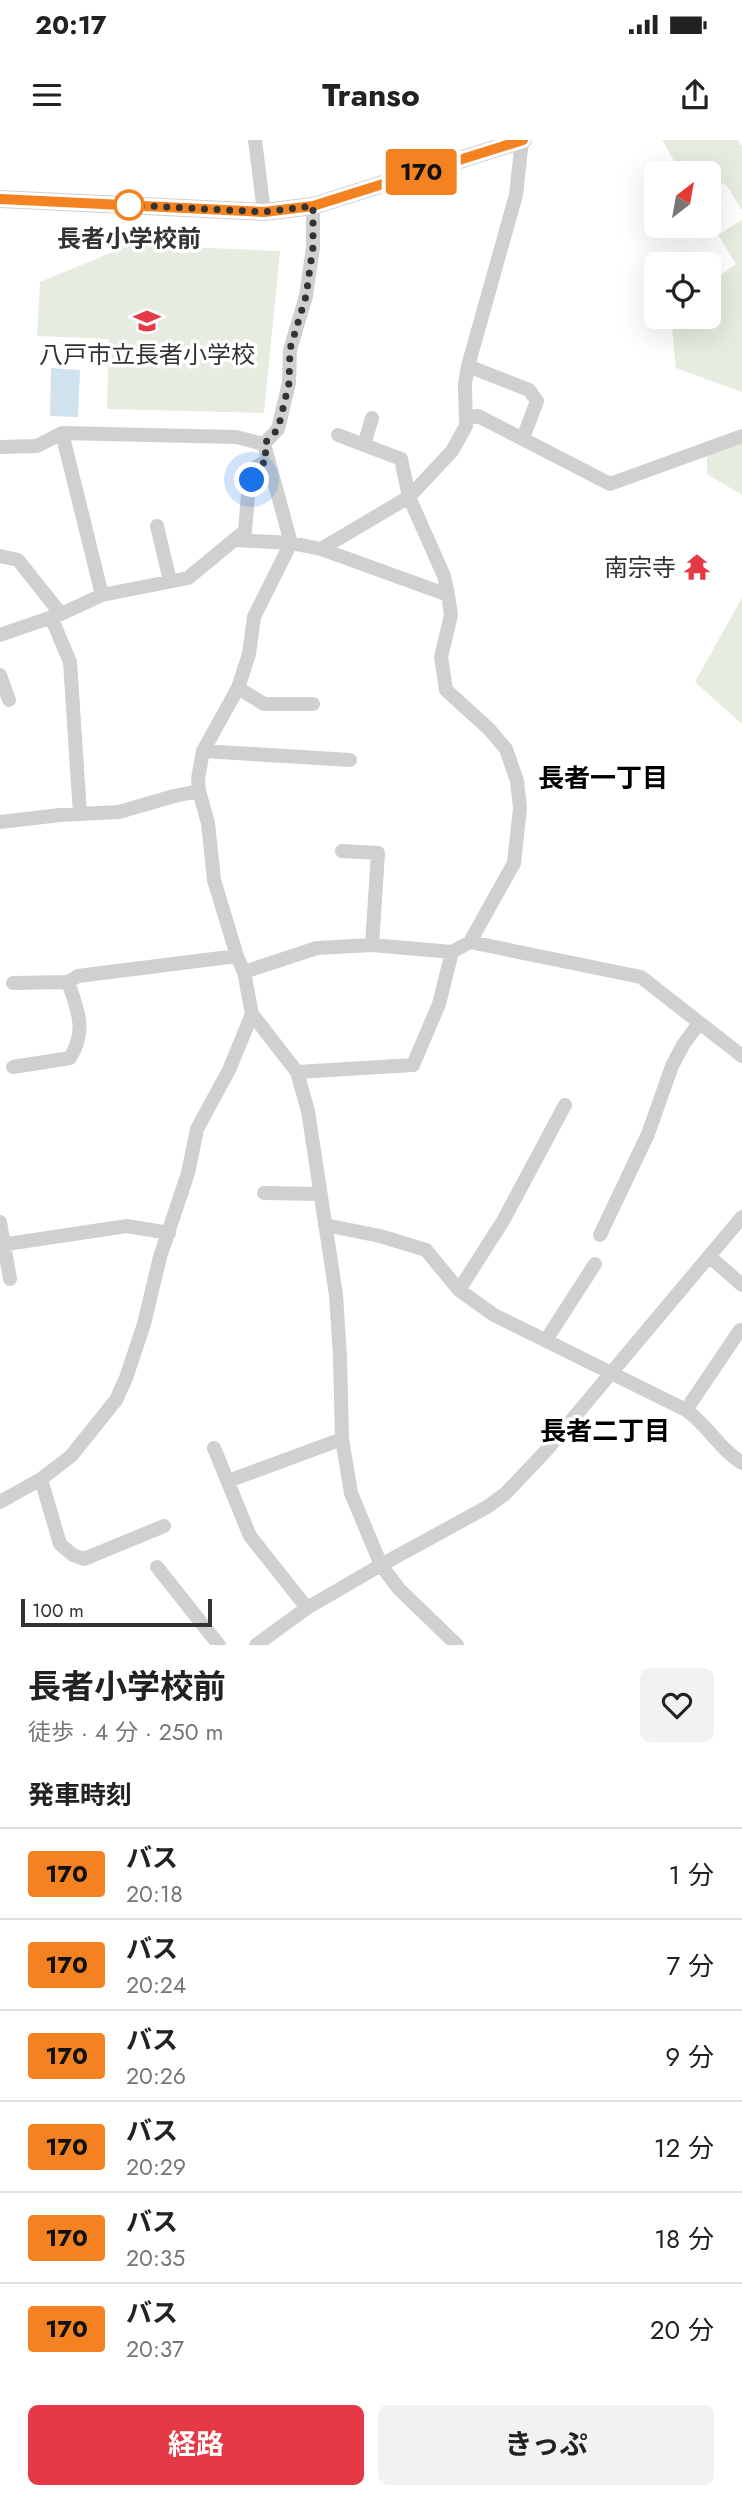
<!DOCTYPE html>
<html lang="ja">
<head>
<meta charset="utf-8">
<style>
	:root { --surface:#fff; --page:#f2f2f2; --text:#222; --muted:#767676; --line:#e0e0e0; --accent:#e63946 }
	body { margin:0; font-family:Jost,"Noto Sans JP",sans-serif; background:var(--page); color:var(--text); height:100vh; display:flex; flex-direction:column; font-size:26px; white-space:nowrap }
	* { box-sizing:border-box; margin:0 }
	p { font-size:23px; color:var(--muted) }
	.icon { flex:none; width:38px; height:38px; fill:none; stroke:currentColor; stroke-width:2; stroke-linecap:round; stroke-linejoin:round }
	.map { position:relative; height:1505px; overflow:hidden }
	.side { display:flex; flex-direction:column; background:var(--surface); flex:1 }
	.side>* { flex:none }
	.badge { padding:0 14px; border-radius:5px; font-size:24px; line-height:46px }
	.needle { width:46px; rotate:31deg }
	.tools { position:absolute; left:644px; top:21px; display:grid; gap:14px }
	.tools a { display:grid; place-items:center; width:77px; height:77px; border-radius:10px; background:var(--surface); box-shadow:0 7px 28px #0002; font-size:35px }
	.scale { position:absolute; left:21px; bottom:18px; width:191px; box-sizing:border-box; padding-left:7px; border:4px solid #333; border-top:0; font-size:19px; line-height:24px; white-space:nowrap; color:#333; -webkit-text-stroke:5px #fff; paint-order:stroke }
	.you { position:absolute; width:35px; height:35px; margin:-18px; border:5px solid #fff; border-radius:50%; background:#1a73e8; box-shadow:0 0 0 10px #1a73e833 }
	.map>.badge { position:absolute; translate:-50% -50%; box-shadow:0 0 0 4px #fff }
	h2 { padding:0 28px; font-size:26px; line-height:63px }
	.round { display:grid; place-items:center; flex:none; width:74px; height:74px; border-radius:10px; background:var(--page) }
	.summary { display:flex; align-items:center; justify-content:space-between; height:119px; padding:0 28px }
	h1 { font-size:33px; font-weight:700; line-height:52px }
	.cta { display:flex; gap:14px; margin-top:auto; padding:14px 28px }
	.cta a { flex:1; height:80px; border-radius:10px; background:var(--accent); color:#fff; font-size:28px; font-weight:700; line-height:80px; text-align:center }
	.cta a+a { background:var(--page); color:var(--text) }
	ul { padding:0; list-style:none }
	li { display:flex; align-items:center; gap:21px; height:91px; padding:0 28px; border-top:2px solid var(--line) }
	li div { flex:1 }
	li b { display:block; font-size:26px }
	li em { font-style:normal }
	li .badge { min-width:77px; font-weight:700; text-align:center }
	.status { display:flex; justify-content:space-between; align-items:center; height:49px; padding:0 35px; background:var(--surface); direction:ltr }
	.status svg { height:19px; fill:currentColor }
	header { display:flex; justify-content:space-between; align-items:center; height:91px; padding:0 28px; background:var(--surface); font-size:32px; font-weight:700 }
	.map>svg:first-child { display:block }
</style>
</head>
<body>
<div class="status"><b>20:17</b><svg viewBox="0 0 49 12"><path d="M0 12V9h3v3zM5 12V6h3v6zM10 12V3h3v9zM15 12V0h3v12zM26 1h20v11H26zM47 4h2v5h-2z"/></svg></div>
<header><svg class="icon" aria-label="menu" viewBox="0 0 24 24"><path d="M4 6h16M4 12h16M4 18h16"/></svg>Transo<svg class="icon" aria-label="share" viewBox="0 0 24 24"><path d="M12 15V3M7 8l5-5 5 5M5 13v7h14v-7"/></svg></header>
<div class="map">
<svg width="742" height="1505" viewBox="0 0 742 1505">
	<rect width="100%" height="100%" fill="#fff"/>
	<!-- green -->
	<path fill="#e6ecdf" d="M662,0H738L742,6V70L725,43L709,50V33H681Z
		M742,80V252L676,228L671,177H709V144L736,124L718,95Z
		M115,104L280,111L264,273L107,269L109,199L37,196L40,142L113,112Z
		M742,296V355L707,334V307Z
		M742,458V584L695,542Z"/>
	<!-- water -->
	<path fill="#cfe2ee" d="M51,228L80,230L78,277L50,276Z"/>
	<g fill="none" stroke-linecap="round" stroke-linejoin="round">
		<!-- minor -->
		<path stroke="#d0d0d0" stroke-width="14" d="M255,0L264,72
			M468,226L529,250L537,261L523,298
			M467,278L478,276L610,344L742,296
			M62,293L102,455
			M338,295L401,319L409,357L444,436L448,455L451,475L441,517L446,550L489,589L506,609L517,641L520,668L514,723L470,802
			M264,304L291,403L254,477L249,514L238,548L203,611L198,639L199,651L208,683L214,740L237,816L244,832L252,874L297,932L308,971L336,1155L340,1218L342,1299L351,1353L381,1425L399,1449L457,1505
			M264,304L278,289L289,243L290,210L306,156L313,107V66
			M364,305L372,278
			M0,307L37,306L62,293L236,297L264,304
			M157,386L170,441
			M234,400L291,403L321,409L409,357L452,311L466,286L465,244L468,226L516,55L522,0
			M321,409L448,455
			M0,416L18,420L61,474
			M51,477L70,522L80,674
			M0,495L61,474L102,455L188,438L245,391L248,354L256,327L267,321
			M0,535L9,560
			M238,548L264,564H313
			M203,611L350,620
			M0,682L60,675L119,672L174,656L199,651
			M342,711L378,713L372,805
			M244,832L317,808L372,805L452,812L470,802L641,837L742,916
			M13,843L68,842
			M13,927L70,918C87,890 78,871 68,842L78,836L237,816
			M297,932L413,925L439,864L452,812
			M264,1053L320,1054
			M0,1082L10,1139
			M325,1085L380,1096L426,1110L459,1150L494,1175L686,1270C708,1285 719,1309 742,1323
			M600,1095L648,994L672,926L683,905L699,883
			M0,1105L127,1086L169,1093
			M709,1116L742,1145
			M459,1150L503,1081L565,965
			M546,1200L595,1124
			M686,1270L740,1190
			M214,1308L250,1396L307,1468
			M41,1339L60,1404L73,1415L84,1419L164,1386
			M228,1341L342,1299
			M0,1362L41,1339L71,1316L116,1260L126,1238L144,1184L160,1117L188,1033L197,989L229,930L252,874
			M157,1427L219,1505
			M256,1505L307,1468L381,1425L487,1367L505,1354L544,1313L742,1077"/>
		<!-- tertiary -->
		<path stroke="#d0d0d0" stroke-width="18" d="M0,59L264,72L313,66L523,0"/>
	</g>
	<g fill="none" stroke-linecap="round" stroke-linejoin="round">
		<defs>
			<path id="line" d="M0,59L264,72L313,66L523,0"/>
		</defs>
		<!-- line casing -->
		<use href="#line" stroke="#fff" stroke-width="16"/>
		<!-- line -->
		<use href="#line" stroke="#f58220" stroke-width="10"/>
		<!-- walk -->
		<path stroke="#333" stroke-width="7" stroke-dasharray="0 12.6" d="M129,65L264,72L313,66V107L306,156L290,209L289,243L278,289L264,304L267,321L256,327L252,340"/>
	</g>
	<!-- icons -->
	<defs>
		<symbol id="school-bare" viewBox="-9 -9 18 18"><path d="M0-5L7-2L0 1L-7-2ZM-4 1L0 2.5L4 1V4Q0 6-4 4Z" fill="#e63946" stroke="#fff" stroke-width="2.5" paint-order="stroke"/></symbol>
		<symbol id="temple-bare" viewBox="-9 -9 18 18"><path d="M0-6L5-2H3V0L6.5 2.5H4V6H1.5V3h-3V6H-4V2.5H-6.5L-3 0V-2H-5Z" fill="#e63946" stroke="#fff" stroke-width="2.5" paint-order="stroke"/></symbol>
	</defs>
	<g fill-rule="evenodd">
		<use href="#school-bare" x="128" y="162" width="38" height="38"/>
		<use href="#temple-bare" x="678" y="408" width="38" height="38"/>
	</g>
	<!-- markers -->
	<circle fill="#fff" stroke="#f58220" stroke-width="3.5" cx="129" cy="65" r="14"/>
	<g text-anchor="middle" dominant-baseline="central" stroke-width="7" stroke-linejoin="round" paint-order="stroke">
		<!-- stop labels -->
		<g font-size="24" font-weight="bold" fill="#333" stroke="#fff">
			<text x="129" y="98">長者小学校前</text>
		</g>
		<!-- poi labels -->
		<g font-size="24" fill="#333" stroke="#fff">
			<text x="147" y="214">八戸市立長者小学校</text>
			<text x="676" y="427" text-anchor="end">南宗寺</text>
		</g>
		<!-- neighbourhood labels -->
		<g font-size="26" font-weight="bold" fill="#000" stroke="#fff">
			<text x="603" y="638">長者一丁目</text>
			<text x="605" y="1291">長者二丁目</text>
		</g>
	</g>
</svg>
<div class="tools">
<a><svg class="needle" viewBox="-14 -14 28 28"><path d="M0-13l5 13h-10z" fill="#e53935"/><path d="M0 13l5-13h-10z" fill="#767676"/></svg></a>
<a><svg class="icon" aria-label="locate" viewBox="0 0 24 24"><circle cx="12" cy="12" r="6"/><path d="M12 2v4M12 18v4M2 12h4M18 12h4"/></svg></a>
</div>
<div class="scale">100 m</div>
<div class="you" style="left:252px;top:340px"></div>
<b class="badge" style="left:421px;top:32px;background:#f58220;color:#111">170</b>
</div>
<section class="side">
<div class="summary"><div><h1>長者小学校前</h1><p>徒歩 · 4 分 · 250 m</p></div><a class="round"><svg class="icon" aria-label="heart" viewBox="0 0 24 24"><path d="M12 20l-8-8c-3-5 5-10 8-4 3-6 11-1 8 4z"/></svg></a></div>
<h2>発車時刻</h2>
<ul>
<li><span class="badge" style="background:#f58220;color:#111">170</span><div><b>バス</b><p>20:18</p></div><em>1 分</em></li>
<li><span class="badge" style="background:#f58220;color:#111">170</span><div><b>バス</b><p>20:24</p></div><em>7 分</em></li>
<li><span class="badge" style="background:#f58220;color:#111">170</span><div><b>バス</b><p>20:26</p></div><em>9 分</em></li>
<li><span class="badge" style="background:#f58220;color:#111">170</span><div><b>バス</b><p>20:29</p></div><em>12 分</em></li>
<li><span class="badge" style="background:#f58220;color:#111">170</span><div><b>バス</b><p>20:35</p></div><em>18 分</em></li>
<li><span class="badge" style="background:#f58220;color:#111">170</span><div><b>バス</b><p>20:37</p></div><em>20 分</em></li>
</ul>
<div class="cta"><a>経路</a><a>きっぷ</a></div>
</section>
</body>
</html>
